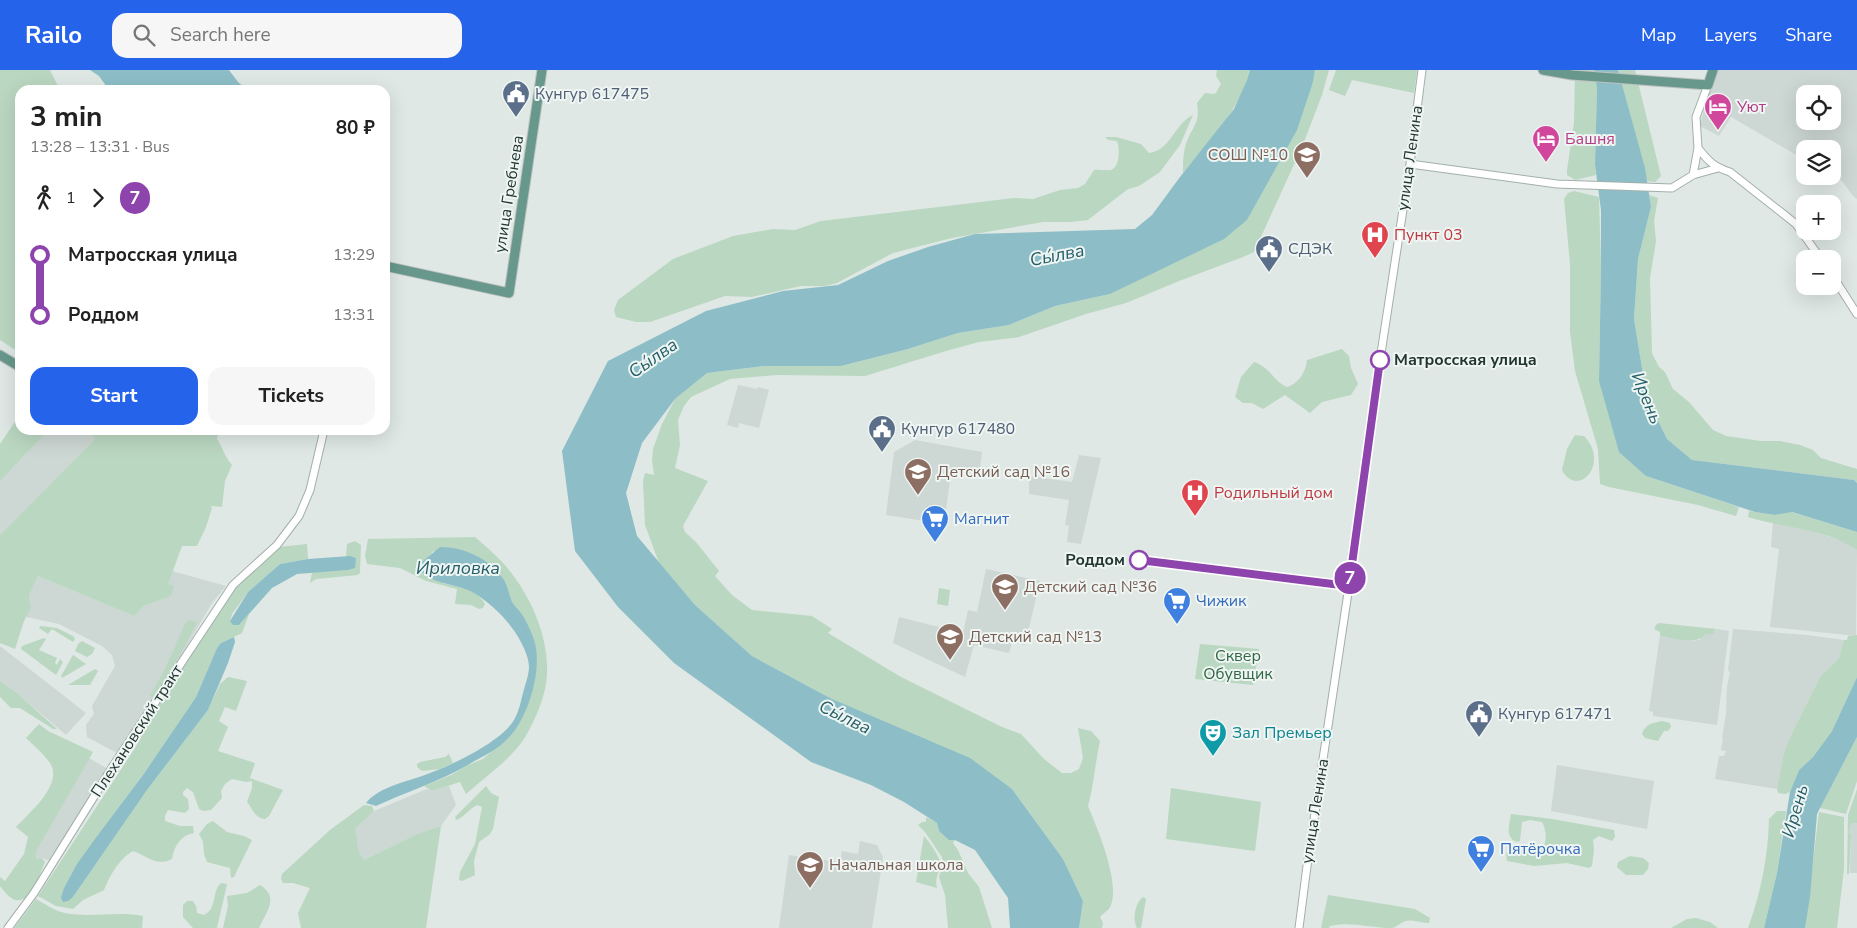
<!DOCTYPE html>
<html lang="en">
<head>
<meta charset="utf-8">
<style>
	:root { --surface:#fff; --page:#f6f6f6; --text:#222; --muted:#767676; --accent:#2563eb }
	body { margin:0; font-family:"Nunito Sans",sans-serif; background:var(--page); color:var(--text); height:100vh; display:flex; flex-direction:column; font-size:19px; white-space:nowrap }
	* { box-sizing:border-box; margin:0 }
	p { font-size:16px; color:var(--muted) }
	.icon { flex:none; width:28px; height:28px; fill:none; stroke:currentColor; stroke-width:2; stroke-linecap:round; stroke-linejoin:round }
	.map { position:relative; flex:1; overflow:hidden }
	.details { position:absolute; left:15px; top:15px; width:375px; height:350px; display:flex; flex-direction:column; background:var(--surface); border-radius:15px; box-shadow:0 5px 20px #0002 }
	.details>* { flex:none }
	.badge { padding:0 10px; border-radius:16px; font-size:18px; line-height:32px }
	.buttons { position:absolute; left:1796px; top:15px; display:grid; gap:10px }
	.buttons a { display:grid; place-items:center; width:45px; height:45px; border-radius:10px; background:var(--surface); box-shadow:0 5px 20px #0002; font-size:25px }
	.map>.badge { position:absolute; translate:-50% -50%; box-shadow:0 0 0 2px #fff }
	.legs { display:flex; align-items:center; gap:8px; height:55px; padding:0 15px; font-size:16px }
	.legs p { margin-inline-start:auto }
	.overview { display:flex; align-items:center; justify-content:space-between; height:85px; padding:0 15px }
	h1 { font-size:28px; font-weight:700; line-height:38px }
	.primary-button { display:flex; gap:10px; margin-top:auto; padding:10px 15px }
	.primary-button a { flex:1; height:58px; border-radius:15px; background:var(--accent); color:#fff; font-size:20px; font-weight:700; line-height:58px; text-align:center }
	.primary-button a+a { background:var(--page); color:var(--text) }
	ul { padding:0 15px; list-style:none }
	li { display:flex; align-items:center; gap:18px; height:60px; font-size:19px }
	li i { display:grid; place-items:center; width:8px; height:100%; margin:0 6px; background:currentColor }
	li i::after { content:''; width:12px; height:12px; margin:-6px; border:4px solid; border-radius:50%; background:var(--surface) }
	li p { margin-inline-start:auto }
	li:first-child i { background:linear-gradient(#0000 50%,currentColor 0) }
	li:last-child i { background:linear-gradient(currentColor 50%,#0000 0) }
	header { display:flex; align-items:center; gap:30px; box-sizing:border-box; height:70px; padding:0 25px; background:var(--accent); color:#fff }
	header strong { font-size:24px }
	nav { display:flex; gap:28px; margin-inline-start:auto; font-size:18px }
	.search { width:350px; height:45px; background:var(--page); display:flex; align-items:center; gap:12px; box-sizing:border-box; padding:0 18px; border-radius:15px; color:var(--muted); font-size:19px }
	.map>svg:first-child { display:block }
</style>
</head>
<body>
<header>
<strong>Railo</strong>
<div class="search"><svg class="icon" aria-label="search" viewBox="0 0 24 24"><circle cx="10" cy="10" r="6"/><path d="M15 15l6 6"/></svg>Search here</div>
<nav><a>Map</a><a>Layers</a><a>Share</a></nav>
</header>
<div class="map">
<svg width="1857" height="858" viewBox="0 0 1857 858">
	<rect width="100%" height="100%" fill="#dfe8e4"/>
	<!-- built -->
	<path fill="#cdd7d3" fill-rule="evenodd" d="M1717,0H1857V129L1853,126L1842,111L1833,106L1832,79H1805V90L1731,47L1719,66L1700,56L1706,30ZM1805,24H1832V51H1805Z
		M738,315L757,319L758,317L769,320L759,358L739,353L738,358L727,355Z
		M49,360H86L95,369L0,465V411Z
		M915,370L982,382L979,407L951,403L944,454L886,445L894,382Z
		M1079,385L1101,388L1081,474L1067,472L1069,456L1065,455L1069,430L1029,424V412L1030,406L1072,412Z
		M1773,452L1804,458L1847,473L1857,480L1856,566L1770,557L1779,479L1771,477Z
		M986,499L1040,511L1025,575L1012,572L1009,583L974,575L965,607L893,573L899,547L963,563L968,540L977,542Z
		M172,501L226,516L212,533L166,612L117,683L87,667L86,655L94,644L92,636L115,596L112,585L102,576L59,554L26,547L31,538L29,526L38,506L134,546L144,536L171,526L168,514Z
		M1716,559L1729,561L1717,655L1653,646V642L1649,641L1660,565L1693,571L1699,570L1706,564L1715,562Z
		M1733,559L1807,565L1844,570L1839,588L1820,607L1792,663L1784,682L1777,719L1715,709L1719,686H1724L1726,681L1721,680L1723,668H1722L1726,644L1727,616L1730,602L1728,601Z
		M0,576L86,643L66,665L17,623L0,611Z
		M89,688L108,699L51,791L42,788L36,789L37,780Z
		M1557,695L1654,711L1647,759L1551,741Z
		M449,716L456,735L441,756L417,764L364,790L356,777L355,759L374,741L427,719L432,721Z
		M1857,751V803H1850L1851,765L1849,762L1851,752L1856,753Z
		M860,771L877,775L883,787L872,858H779L789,785L840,792L842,781L858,784Z"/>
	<!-- green -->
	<path fill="#bad7c1" d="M0,0H50L60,20H20V283L0,270Z
		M1217,0H1250C1240,40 1209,72 1183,103C1183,92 1183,82 1187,71C1194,54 1200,53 1197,33L1205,23L1213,24L1216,23L1221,14L1216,6Z
		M1315,0H1329L1322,25L1302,77L1254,182L1243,187L1179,211L1126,233L1086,244L1019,267L979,272L946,281L865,306L777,305L730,309L691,327L684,336L678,350L680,375L675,398L708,411L683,456L685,462L696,472L719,501L715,506L732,525L752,540L812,546L832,559L828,563L901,607L1002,657L1021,664L1044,689L1062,703H1071L1079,699L1083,688L1078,658L1091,661L1100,671C1095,693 1094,715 1088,736C1097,758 1123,817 1109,839C1106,842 1102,844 1100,847L1103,853L1102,858H1079L1083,831L1063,789L1012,719L832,629L752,586L695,535L659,493L645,455L643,411L645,403L654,405L652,391L653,379L662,354L675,329L707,303L764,296H841L908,279L958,263L1009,255L1055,236L1110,224L1247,150L1269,109L1313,12Z
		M1336,0H1417L1414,23L1352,10L1345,26L1329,20Z
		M1575,0H1594L1597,18L1595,95L1596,105L1575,110L1567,105V100L1574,53Z
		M1618,0H1635L1661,106L1655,112L1647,111Z
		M1193,45L1180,75L1160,102L1139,116L1128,119L1088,150L1071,152H1043L952,168L893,183L837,213L825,216H801L752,227L725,226L650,252H636L616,247L614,240L618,230L673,189L733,166L773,159L795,160L821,151L1014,128L1033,129L1060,120L1078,118L1085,114L1094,100C1100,99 1105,101 1111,100C1120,97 1120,78 1117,71L1108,70L1105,67H1116L1141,74L1149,83C1170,81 1175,53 1193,45Z
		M1574,121L1599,127L1601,196L1599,311L1646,406L1739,437L1736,446L1698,435L1609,417L1600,414L1598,379L1575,301L1570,262V194L1564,129L1568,123Z
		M1649,125L1658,128L1654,151L1656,171L1650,208L1652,283L1659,297L1665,302L1673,319L1689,332L1713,360L1726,366L1761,371H1780L1800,375L1813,380L1821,388L1857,399V413L1854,410L1692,390L1667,369L1651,336L1643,304L1634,249L1638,189L1651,137Z
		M1342,279L1349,286L1351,298L1358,314L1351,325L1322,332L1310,343L1285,325L1263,339L1252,333H1243L1235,327L1241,307L1254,292C1270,297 1273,311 1287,317C1298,314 1306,302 1307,290Z
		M20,344V360H49L0,411V374Z
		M86,360H219L217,369C223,378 225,387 232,395L225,411L222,437L211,436L212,438L206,457L197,476H182L168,514L174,516L171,526L144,536L134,546L38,506L29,526L31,538L24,551L15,579L0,573V465L95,369Z
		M1575,365L1584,366C1611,394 1577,429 1562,400L1567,379Z
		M1749,441L1775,445L1791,442L1857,462V480C1825,458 1784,458 1748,447Z
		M475,467C485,476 495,484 503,493C529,522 549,565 547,604C546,626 535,651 524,669C509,691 485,707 466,724L460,712L432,721L424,716L451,705L468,695L483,689L513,663L536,601L521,544L512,534L504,511L433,481L429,488L422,492C426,497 431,507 436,510C451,518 476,516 485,534L483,538L479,539L471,535L455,534L457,519L426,511L400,498L367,494L365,486L368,469Z
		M355,471L361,475L360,503L358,505L316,509L310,513L312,503L314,502L348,500L350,486L346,487L347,474Z
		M307,474L308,489L280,494L248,522L232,544L230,551L239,555L249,544L242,563L221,573L217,578L196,627L143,705L100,762L64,818L73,827L147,720L208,640L220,614L228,607L247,611L236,641L225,637L219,651L228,657L218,681L255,693L250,708L283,720L269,746L265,749C254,748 253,739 247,732L252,718V711L246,712L232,709L225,714L221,721L222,728L211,740L203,741L199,739L193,722L187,718L183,722V725L188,729L189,739L185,743L168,740L165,746V751L180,756H193L194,763C181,765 174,776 172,789C157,797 147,786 133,781C119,789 110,805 104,820L83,830L73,839L56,836L38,826L135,678L163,628L233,519L279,477Z
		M939,518L950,520L948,536L937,534Z
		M190,550L197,552C184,578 170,604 154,628L150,626L165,599L186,552Z
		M1659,553L1716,559L1713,564H1706C1696,576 1675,568 1662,566L1660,565V562L1654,559L1656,555Z
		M40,556L57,558L73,566L75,569L73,572L52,559L48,564L39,558Z
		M1857,565V607L1832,661L1813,687L1799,700L1790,722L1785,724L1778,723L1777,719L1784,682L1792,663L1820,607L1839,588L1844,570H1847L1848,566Z
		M44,568L46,569L39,580L57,588L55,593L57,595L60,589L63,592L56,605L21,579L22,576Z
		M82,571L95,578L92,584L87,587L75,581L78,574Z
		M1200,574L1259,579L1253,615L1195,609Z
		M73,585L86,594L62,608L61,606Z
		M95,599L98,601L90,615H68Z
		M0,611L17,623L57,659H53L20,638H11L0,627Z
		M1662,651L1670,653L1671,657L1668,661H1664L1658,671L1645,668L1642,664C1645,654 1653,653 1662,651Z
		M39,654L48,661L93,682L37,780L36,789L42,788L45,792C40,803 31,834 15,830C9,828 4,821 0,816V807L5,811L24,784L28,767L16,757C29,743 64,714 50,693C44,684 34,676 26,668Z
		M1857,667V711L1846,744L1820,738Z
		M449,684L453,693L440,699L422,701L417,697V694L420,692L445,687Z
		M486,716L491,723L499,727L493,759L490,764L479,772L474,791L475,805L462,811L459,810L460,802L475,774L482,737L477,735C469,739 463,748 456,750L455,747Z
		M1171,718L1261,732L1255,781L1166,769Z
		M1857,719V753H1851L1849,762L1851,765L1849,804H1847L1848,745Z
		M364,735L372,736L374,741L355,759C359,774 354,774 364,790L417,764L441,756L426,858H301L298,843L310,818L293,813H283L281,809L282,804L330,760Z
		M1777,741H1786L1777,803L1764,858H1748C1761,822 1768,787 1769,749Z
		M1819,742L1844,747V799L1837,858H1805Z
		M1511,744L1552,749L1614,760L1615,767L1612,771L1599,766L1593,770L1594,780L1592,796L1589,798L1567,793L1534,796L1507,791L1506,784L1513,775L1539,781C1548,775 1547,761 1542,752L1530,750L1522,752L1520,771L1517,772C1505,768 1509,755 1511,744Z
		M926,747L937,753L939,761L955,770L953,773L958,780L968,803L979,817L992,858H948L945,825L939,807L943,795L942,787L925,762L918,755L922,752H926Z
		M213,751L227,762L244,766L252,770L234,807L231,808L230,798L207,792L204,784L203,772L199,764L207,754Z
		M924,766C929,772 940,786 940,794C940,804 934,807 937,818L916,812Z
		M1630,786L1643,788L1649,793L1648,799L1643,805H1626L1617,797L1618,792Z
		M221,813L227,814L217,858H193L183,847V835L187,831H193L196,836L197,843L204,845C218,838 211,822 221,813Z
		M260,815C280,828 266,841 259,858H223L228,836L227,826L247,823Z
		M1328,825L1415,839L1430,848L1429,853C1421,853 1414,849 1406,851C1401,852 1397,857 1392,858C1371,858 1350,851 1330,856L1329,858H1321Z
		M1143,827L1146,829L1141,858H1137C1132,850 1135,833 1143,827Z
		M36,829C45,834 55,841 65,843C90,848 117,841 143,846L142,858H14Z
		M1696,848L1710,852L1718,858H1671L1687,849Z"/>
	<!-- water -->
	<path fill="#8dbec7" d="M90,0H229L238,12L247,20H109L99,6Z
		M1250,0H1315L1313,12L1297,60L1247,150L1224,169L1110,224L1055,236L1009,255L958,263L908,279L841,296H764L707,303L675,329L642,373L626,423L637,466L695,535L752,586L832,629L970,688L1012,719L1063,789L1083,831L1079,858H1010L1008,828L975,780L955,770H949L939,761L937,753L904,732L871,715L811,692L674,593L618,537L575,481L562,381L608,291L706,241L783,221L838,215L888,191L928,177L975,164L1135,159L1152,145L1180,107L1234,39L1247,10Z
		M1594,0H1618L1645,98L1651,137L1638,189L1634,249L1643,304L1651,336L1667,369L1692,390L1854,410L1857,413V462L1792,442L1775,445L1755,442L1646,406L1619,382L1599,311L1601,196V140L1595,95L1597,18Z
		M440,477C466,477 489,489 504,510C508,517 509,525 512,532C514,536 518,539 521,543C526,550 530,559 533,567C544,594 530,642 512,664C498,681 484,685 466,696C438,712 406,722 376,736L366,733C377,719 400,713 416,708C442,700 503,673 515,648C519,641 521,631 523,623C525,615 529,605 529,597C529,586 521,571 515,562C505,547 489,532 474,523C457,513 431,515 419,499L422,492Z
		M350,486L356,488L355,498L348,500L297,504L272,518L239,555H233L230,551L248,522L280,494L308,489Z
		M234,567L235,572L228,593L208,640L147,720L73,827L68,831L63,832L61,828L64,818L77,794L100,762L143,705L196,627L217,578L221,573Z
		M1857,607V667L1817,744L1810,827L1805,858H1764L1777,803L1790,722L1799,700L1813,687L1832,661Z"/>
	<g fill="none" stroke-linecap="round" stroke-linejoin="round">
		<defs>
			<path id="minor" d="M1698,78C1708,91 1714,97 1730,102L1796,154L1821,189
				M1410,94L1557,114L1672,118L1693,105L1718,98
				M1693,105L1698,78L1696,47L1708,15
				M1832,205L1857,244
				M8,858L34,823L113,696L233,515L277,475L299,446L310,420L324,360
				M1299,858L1307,796L1349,516L1380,290L1410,94L1422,0"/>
			<path id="major" d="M1543,0L1572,5L1708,15L1713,0
				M385,196L509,223L542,0
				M0,285L20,297"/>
		</defs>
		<!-- minor casing -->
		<use href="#minor" stroke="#a3afaa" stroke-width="9"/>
		<!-- major casing -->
		<use href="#major" stroke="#bdc2c1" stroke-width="11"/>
		<!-- minor -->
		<use href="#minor" stroke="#fff" stroke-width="7"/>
		<!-- major -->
		<use href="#major" stroke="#68988c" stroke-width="9"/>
	</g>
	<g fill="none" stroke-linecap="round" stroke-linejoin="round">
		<defs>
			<path id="line-1" d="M1139,490L1349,516L1380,290"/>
		</defs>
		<!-- line-1 casing -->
		<use href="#line-1" stroke="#fff" stroke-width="11"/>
		<!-- line-1 -->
		<use href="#line-1" stroke="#8e44ad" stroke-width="8"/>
	</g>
	<!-- icons -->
	<defs>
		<symbol id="civic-pin" viewBox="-11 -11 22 30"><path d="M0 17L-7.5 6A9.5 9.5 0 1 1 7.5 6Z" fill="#5c6f8a" stroke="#eef5f2"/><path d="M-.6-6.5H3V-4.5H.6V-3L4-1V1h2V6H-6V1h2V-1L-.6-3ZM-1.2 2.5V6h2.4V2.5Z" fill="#fff"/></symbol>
		<symbol id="hotel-pin" viewBox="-11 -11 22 30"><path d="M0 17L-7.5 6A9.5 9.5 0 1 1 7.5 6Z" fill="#d1479c" stroke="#eef5f2"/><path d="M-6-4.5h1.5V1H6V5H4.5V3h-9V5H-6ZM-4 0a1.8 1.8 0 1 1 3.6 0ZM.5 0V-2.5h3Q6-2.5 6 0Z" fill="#fff"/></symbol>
		<symbol id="school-pin" viewBox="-11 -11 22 30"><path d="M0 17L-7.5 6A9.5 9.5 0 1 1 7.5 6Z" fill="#8d6e63" stroke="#eef5f2"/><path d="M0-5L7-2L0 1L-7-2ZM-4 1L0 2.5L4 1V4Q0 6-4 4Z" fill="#fff"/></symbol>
		<symbol id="hospital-pin" viewBox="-11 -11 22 30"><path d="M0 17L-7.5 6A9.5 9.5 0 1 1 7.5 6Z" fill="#e0444e" stroke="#eef5f2"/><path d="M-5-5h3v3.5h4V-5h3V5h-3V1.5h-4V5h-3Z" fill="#fff"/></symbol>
		<symbol id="supermarket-pin" viewBox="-11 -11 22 30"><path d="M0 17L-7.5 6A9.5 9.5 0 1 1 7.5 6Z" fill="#3f7fe0" stroke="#eef5f2"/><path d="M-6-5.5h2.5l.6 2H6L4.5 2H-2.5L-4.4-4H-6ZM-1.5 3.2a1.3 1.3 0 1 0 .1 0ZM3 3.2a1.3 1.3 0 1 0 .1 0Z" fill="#fff"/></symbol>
		<symbol id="theatre-pin" viewBox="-11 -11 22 30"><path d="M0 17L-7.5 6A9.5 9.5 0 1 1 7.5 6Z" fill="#0f9aa8" stroke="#eef5f2"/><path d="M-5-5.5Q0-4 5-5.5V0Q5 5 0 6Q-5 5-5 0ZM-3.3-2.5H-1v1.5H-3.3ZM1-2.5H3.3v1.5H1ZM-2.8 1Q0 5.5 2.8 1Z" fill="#fff"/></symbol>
	</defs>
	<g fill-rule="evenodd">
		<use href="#civic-pin" x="500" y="8" width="32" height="43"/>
		<use href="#hotel-pin" x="1702" y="21" width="32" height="43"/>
		<use href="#hotel-pin" x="1530" y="53" width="32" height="43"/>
		<use href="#school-pin" x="1291" y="69" width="32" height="43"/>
		<use href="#hospital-pin" x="1359" y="149" width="32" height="43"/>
		<use href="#civic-pin" x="1253" y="163" width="32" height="43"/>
		<use href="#civic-pin" x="866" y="343" width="32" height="43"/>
		<use href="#school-pin" x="902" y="386" width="32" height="43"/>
		<use href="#hospital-pin" x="1179" y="407" width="32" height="43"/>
		<use href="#supermarket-pin" x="919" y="433" width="32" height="43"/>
		<use href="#school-pin" x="989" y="501" width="32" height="43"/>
		<use href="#supermarket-pin" x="1161" y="515" width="32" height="43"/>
		<use href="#school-pin" x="934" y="551" width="32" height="43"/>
		<use href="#civic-pin" x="1463" y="628" width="32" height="43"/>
		<use href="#theatre-pin" x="1197" y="647" width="32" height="43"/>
		<use href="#supermarket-pin" x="1465" y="763" width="32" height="43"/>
		<use href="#school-pin" x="794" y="779" width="32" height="43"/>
	</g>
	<!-- markers -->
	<g fill="#fff" stroke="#8e44ad" stroke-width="2.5">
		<circle cx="1380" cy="290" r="9"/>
		<circle cx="1139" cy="490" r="9"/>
	</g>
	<g text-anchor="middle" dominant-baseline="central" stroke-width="4" stroke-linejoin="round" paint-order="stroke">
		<!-- service labels -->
		<g font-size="16" fill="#4e5e75" stroke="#eef5f2" text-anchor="start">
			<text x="535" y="24">Кунгур 617475</text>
			<text x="1288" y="179">СДЭК</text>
			<text x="901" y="359">Кунгур 617480</text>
			<text x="1498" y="644">Кунгур 617471</text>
		</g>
		<!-- hotel labels -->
		<g font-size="16" fill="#b23c85" stroke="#eef5f2" text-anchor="start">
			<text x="1737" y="37">Уют</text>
			<text x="1565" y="69">Башня</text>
		</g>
		<!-- education labels -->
		<g font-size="16" fill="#785e54" stroke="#eef5f2" text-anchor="start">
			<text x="1288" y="85" text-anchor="end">СОШ №10</text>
			<text x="937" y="402">Детский сад №16</text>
			<text x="1024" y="517">Детский сад №36</text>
			<text x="969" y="567">Детский сад №13</text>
			<text x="829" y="795">Начальная школа</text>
		</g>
		<!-- street labels -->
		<g font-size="16" fill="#223530" stroke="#eef5f2">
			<text transform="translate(1410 88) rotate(-82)">улица Ленина</text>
			<text transform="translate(509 124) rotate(-81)">улица Гребнева</text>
			<text transform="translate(137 661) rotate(-57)">Плехановский тракт</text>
			<text transform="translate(1315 741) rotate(-81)">улица Ленина</text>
		</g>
		<!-- health labels -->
		<g font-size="16" fill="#be3a42" stroke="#eef5f2" text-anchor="start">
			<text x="1394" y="165">Пункт 03</text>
			<text x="1214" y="423">Родильный дом</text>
		</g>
		<!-- stop labels -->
		<g font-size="16" font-weight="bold" fill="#223530" stroke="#eef5f2" text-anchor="start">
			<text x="1394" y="290">Матросская улица</text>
			<text x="1125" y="490" text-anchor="end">Роддом</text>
		</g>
		<!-- shop labels -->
		<g font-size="16" fill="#366cbe" stroke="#eef5f2" text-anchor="start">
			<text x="954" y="449">Магнит</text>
			<text x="1196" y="531">Чижик</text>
			<text x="1500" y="779">Пятёрочка</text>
		</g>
		<!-- park labels -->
		<g font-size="16" fill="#326746" stroke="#eef5f2">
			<text x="1238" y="586">Сквер<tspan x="1238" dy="18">Обувщик</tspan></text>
		</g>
		<!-- culture labels -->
		<g font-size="16" fill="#0d838f" stroke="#eef5f2" text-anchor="start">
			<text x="1232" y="663">Зал Премьер</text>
		</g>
		<!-- water labels -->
		<g font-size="18" font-style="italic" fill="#245e69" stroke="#eef5f2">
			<text transform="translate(1057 185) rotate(-11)">Сы́лва</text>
			<text transform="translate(653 288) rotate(-35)">Сы́лва</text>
			<text transform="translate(1647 328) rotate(68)">Ирень</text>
			<text x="458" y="498">Ириловка</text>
			<text transform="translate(845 647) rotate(26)">Сы́лва</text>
			<text transform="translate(1795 741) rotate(-74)">Ирень</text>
		</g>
	</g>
</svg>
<div class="buttons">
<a><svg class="icon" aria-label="locate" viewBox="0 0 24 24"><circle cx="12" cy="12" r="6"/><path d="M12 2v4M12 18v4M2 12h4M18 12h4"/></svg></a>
<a><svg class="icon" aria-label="layers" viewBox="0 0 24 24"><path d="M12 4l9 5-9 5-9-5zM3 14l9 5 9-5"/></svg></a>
<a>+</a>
<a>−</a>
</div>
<b class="badge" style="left:1350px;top:508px;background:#8e44ad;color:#fff">7</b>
<section class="details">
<div class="overview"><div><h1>3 min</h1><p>13:28 – 13:31 · Bus</p></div><b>80 ₽</b></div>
<div class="legs"><svg class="icon" aria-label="walk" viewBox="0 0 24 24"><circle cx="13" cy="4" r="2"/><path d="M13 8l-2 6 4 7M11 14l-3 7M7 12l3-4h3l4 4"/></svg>1<svg class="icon" aria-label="forward" viewBox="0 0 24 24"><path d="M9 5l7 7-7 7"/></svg><b class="badge" style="background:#8e44ad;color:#fff">7</b></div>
<ul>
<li><i style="color:#8e44ad"></i><b>Матросская улица</b><p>13:29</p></li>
<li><i style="color:#8e44ad"></i><b>Роддом</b><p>13:31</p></li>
</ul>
<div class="primary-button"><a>Start</a><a>Tickets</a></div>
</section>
</div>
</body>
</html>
